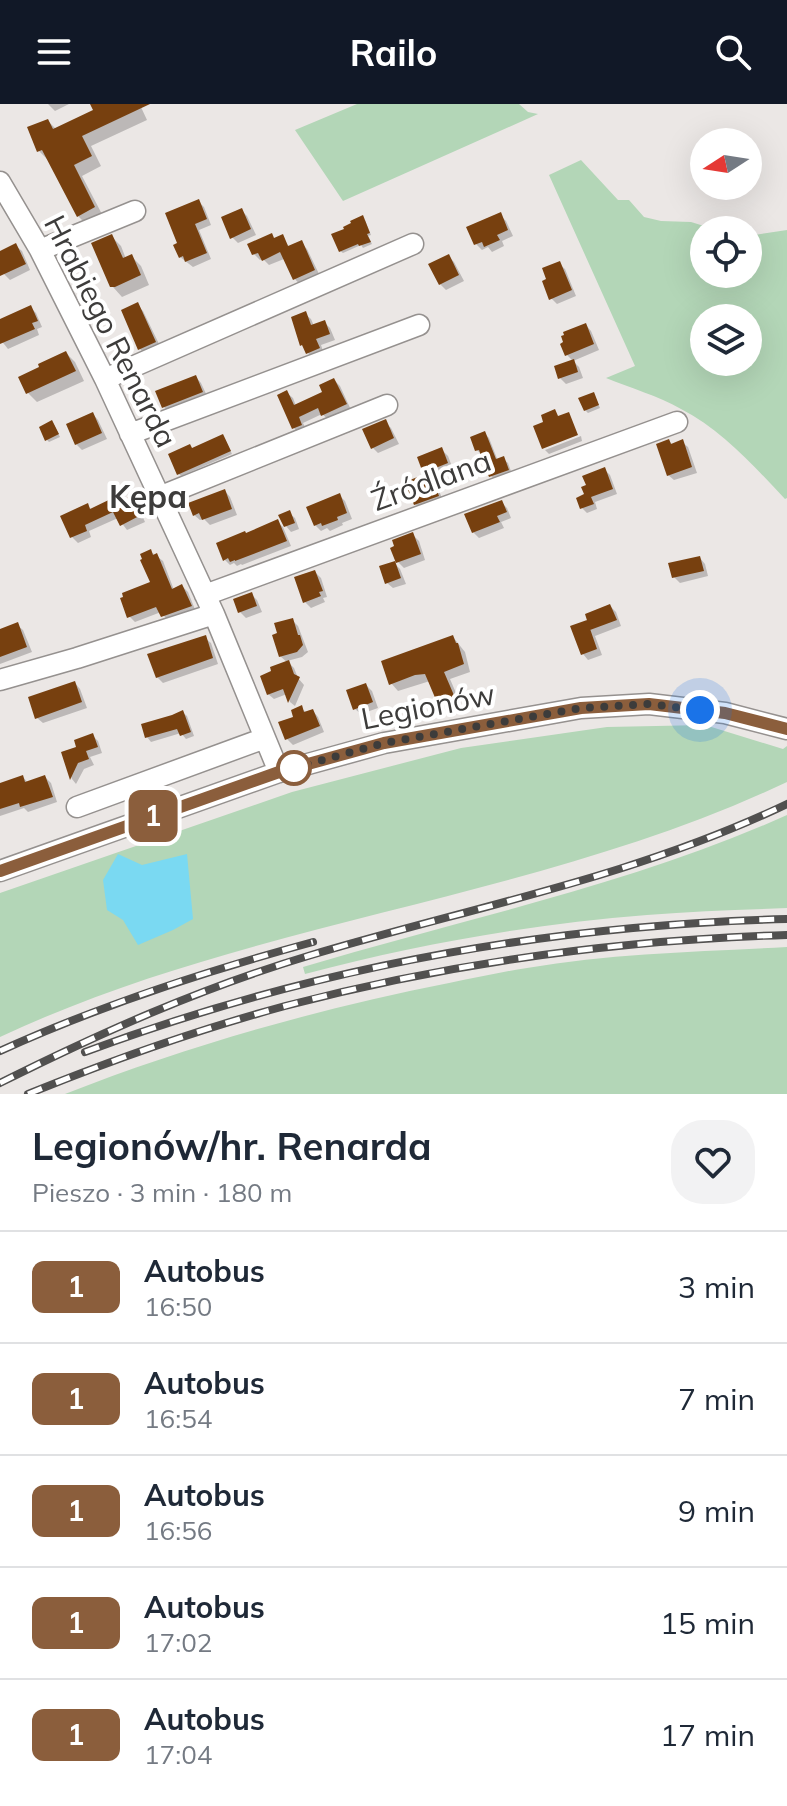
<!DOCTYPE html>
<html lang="pl">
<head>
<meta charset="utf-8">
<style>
	:root { --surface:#fff; --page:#f2f2f3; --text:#1f2937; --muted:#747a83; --line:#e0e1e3; --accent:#111827 }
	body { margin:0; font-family:Mulish,sans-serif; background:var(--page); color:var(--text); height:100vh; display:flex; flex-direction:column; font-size:30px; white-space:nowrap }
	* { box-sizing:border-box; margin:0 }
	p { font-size:26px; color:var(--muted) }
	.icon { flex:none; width:44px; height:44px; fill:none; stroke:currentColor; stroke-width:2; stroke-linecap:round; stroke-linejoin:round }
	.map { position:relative; height:990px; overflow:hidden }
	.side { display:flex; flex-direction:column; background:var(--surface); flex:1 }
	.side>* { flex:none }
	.badge { padding:0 16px; border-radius:12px; font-size:28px; line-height:52px }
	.needle { width:52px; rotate:258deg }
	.fabs { position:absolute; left:690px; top:24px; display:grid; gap:16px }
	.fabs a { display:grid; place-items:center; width:72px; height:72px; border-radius:50%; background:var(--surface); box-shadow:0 8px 32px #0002; font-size:40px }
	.you { position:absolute; width:40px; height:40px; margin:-20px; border:6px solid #fff; border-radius:50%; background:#1a73e8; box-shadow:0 0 0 12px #1a73e833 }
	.map>.badge { position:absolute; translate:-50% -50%; box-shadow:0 0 0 4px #fff }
	.round { display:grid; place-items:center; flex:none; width:84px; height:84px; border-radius:32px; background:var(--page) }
	.summary { display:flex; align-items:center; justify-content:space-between; height:136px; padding:0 32px }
	h1 { font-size:38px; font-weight:700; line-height:60px }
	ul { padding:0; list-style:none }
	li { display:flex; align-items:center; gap:24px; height:112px; padding:0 32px; border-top:2px solid var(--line) }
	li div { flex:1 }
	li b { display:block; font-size:30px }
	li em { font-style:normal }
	li .badge { min-width:88px; font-weight:700; text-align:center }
	header { display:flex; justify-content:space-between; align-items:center; height:104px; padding:0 32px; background:var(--accent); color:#fff; font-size:36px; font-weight:700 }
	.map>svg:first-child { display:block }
</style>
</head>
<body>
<header><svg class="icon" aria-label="menu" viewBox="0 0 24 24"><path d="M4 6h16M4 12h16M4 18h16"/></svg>Railo<svg class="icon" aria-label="search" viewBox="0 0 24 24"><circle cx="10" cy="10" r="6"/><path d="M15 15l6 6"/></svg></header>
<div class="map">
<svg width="787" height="990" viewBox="0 0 787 990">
	<rect width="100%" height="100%" fill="#ebe7e5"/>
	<!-- green -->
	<path fill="#b3d6b7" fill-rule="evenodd" d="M357,0H519L528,8L538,10L343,97L295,26Z
		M581,56L618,96H629L644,113L661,117L691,118L717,126H704V170H748V132L787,126V394L785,395C754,362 722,326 681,305C658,292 631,284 606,274L635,262L549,71ZM704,214H748V258H704Z
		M705,621L783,645L787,642V678C536,797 251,815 0,933V789L292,688L461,644L607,623Z
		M787,711V804C740,806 694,807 647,811C532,820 417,840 305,870L303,863C465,814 632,781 787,711Z
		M787,843V990H65C190,941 318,905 449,879C475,874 501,868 527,864C613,849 700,848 787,843Z"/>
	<!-- water -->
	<path fill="#7ad9f2" d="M118,750L142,761L187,750L193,815L173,826L138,841L123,816L107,806L103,776Z"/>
	<!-- shadow -->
	<path fill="#0003" d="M48,0H69L55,7Z
		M93,0H143L140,1L147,16L91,42L101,62L82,72L104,114L88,122L78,112L49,57L39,47L48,17L57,26L96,7Z
		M198,97L204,103L211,121L199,126L211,155L193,163L180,153V140Z
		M242,107L247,112L256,131L238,139L232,133Z
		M500,111L506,117L513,132L502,137L504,142L492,148L488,143L482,146L476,140Z
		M365,116L371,131L368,132L372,140L363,144L361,141L343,149L340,147Z
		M112,133L121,142L126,155L132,153L141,162L149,181L122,193L113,183L94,140Z
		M282,133L290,144L301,139L307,145L320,172L300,181L295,175L284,155L269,161L263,155L260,156L254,150Z
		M16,142L22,147L30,166L10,176L4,170L0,161V149Z
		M449,153L454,158L464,177L446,186L440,180Z
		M559,160L565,165L576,192L557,200L551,194Z
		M137,201L143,207L161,244L146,251L140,245Z
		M31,204L36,209L42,223L37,225L39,231L8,245L0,235V217Z
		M305,210L311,215L314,222L324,218L330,224L335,236L321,241L324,250L313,254L308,249Z
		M586,221L591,227L599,246L573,257L579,263L583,274L566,280L560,274L573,257L567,251Z
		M66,249L75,258L84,277L37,298L28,289L21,274Z
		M196,273L201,279L208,294L170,309L164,303Z
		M334,276L340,282L351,306L329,316L322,310L303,319L307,327L299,330L294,324L287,289L293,294L296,302L325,289Z
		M594,290L600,304L588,309L585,306Z
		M93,310L98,316L107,335L82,346L76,340Z
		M385,318L391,324L399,340L378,349L373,344Z
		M54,321L60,333L49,338L47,336Z
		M485,330L489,334L498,357L503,355L508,359L512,370L495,376L491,372L482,351L477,346Z
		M581,332L582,337L549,350L545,346Z
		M225,335L232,350L181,372L179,370L170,351Z
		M669,337L673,341L682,338L688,343L697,369L674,376L668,371Z
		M442,346L448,352L453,365L432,373L435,376L443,397L421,405L415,400L428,371L425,368Z
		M605,366L610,371L617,390L595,398L597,405L587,409L582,404L587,392Z
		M225,387L230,393L237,411L210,421L204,415L200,416L194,411Z
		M340,392L345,397L352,415L342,419L343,421L330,427L327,424L321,427L315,421Z
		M131,394L137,400L145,418L127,426L118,414L89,427L91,433L78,439L72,433L63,412L87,401L92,406Z
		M501,398L507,404L511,414L501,418L504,424L479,434L473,428Z
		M289,409L295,414L299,425L291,428L286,422Z
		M277,418L283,423L291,442L242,461L241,460L237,462L234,459L230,461L224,455L247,431Z
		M413,431L419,437L425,456L404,464L398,458Z
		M150,447L163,457L174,486L182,482L188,488L196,508L169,518L161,508L135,518L129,512L152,479Z
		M700,454L705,460L708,472L680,479L674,473Z
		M394,459L400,465L406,480L393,484L387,479Z
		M315,468L321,474L327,493L323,494L325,498L311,504L305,498Z
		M251,490L257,496L262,508L246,514L240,508Z
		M610,502L616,508L621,522L595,532L602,551L588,556L583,550L586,518Z
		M292,516L298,522L308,548L302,553L287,557L294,564L298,574L304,581L295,602L290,598L287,590L274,595L268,590L288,559L280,552Z
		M17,521L23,526L32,548L0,560V527Z
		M453,533L465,548L470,568L450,575L462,603L448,609L441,602L430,577L398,587L391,579Z
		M205,534L211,539L218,560L163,579L157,573Z
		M75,579L80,585L87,604L43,619L37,614Z
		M366,581L372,587L378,604L361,610L355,605Z
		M301,604L307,609L313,607L318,613L324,628L293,641L287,635Z
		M182,608L187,612L194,632L186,635L181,629L151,638L147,633Z
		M92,631L98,637L102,649L90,653L94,661L84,665L76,680L72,675L63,650L78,644Z
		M23,673L28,679L45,673L51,679L57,698L28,708L24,704L0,712V681Z"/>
	<!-- building -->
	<path fill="#77400f" d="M90,0H150L82,32L92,52L74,61L95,103L77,113L42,46L37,48L27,23L48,15L53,25L93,6Z
		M199,95L207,115L195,120L207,149L185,158L183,152L179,154L173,141L177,139L165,109Z
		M242,104L251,125L230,135L221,113Z
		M501,108L508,126L497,131L500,136L484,143L482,138L474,141L466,123Z
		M363,111L370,129L367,130L371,138L359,142L358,140L339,148L331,130L344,125L343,123L351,119L350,117Z
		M272,129L274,134L283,130L288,142L302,136L315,166L293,176L280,148L262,157L258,149L252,151L247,140Z
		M112,130L123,154L132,150L141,171L115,183H110L91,139Z
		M16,139L26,160L0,172V147Z
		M449,150L459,171L439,181L428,160Z
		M560,157L572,186L549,196L542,177L546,175L542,164Z
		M138,198L156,238L138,246L121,206Z
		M31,201L38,217L32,219L35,225L0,240V215Z
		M306,207L311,221L325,216L330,230L316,235L320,244L306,250L302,241L300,242L291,213Z
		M586,219L594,240L565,252L560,240L563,238L561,232L564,231L563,228Z
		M66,247L76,267L26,290L18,273L39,263L38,260Z
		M574,255L578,268L558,275L554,262Z
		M196,271L203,288L162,304L155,287Z
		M334,274L347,300L321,312L318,304L299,313L302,321L292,325L277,291L287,286L294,301L322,288L319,281Z
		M594,288L599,301L584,307L578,294Z
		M555,305L558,312L569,308L578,331L542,345L533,322L543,318L541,311Z
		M93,308L102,329L75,341L66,320Z
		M386,315L394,334L371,345L362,325Z
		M52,316L59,330L45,337L39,323Z
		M485,327L496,355L504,352L509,366L489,373L479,346L475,347L470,333Z
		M223,330L231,347L177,371L168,350L190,340L192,344Z
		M669,335L671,340L683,335L692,363L667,372L656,340Z
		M442,343L448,359L423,369L417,353Z
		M605,363L613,385L591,393L594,400L580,405L576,394L584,390L581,383L586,381L582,372Z
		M430,368L439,392L414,401L405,378Z
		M225,385L232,405L202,416L199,409L193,412L188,399Z
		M340,389L347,409L337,413L338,416L322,422L321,419L314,422L306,403Z
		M121,390L123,395L132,392L141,411L120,422L113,408L85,421L87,427L70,434L60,412L88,399L90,405Z
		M502,396L507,408L497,412L500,418L472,429L464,410Z
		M290,406L295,419L284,423L278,411Z
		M278,415L287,437L235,457V456L230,458L228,454L223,457L216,439L245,427L246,429Z
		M413,428L421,450L396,459L390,444L394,442L392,436Z
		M151,445L153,451L157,449L172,485L182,480L192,502L161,513L156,503L127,514L120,494L123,493L122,489L150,478L140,456L142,455L140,450Z
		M700,452L704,467L672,474L668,459Z
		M395,457L401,474L385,480L379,462Z
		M315,466L323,487L319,488L321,492L303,499L294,473Z
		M252,488L257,502L238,509L233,495Z
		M610,500L617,516L590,526L585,510Z
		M293,514L298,531H300L303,541L297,548L279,553L272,531L277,529L274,519Z
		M587,516L597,545L581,551L570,522Z
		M18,518L27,543L0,553V525Z
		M206,531L213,554L156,574L147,550Z
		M453,531L456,539H458L464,560L444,568L456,596L439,603L425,570L415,571L389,581L381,557Z
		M289,556L294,570L300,573L288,599L283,585L267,591L260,572L271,567L270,563Z
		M75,577L82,598L35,615L28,593Z
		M366,579L373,598L353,606L346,586Z
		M302,601L304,608L313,605L320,622L285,636L278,618L293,613L291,606Z
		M183,606L191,628L180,632L177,625L145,634L141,620L172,611Z
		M93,629L98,643L86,647L89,655L78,659L70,676L61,648L76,643L74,636Z
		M23,671L25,678L45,671L53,693L20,703L19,699L0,705V679Z"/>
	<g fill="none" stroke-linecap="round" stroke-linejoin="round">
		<defs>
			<path id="minor" d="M0,78L40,146L105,275L214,510L279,668
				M40,146L135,107
				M105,275L413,140
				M130,330L419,221
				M159,393L387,301
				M205,491L677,318
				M0,576L77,554L214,510
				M77,703L265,634
				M0,767L279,668L384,639L581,604L649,600L725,609L787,625"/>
		</defs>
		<!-- minor casing -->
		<use href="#minor" stroke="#95918f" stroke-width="23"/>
		<!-- minor -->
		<use href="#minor" stroke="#fff" stroke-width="20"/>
		<defs>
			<path id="rail" d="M0,947C101,901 206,867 313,838
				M85,948C311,864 547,821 787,815
				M0,979C100,929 201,884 308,852C468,804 635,773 787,700
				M28,990C112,956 197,926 285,902C449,859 617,836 787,831"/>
		</defs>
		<!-- rail casing -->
		<use href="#rail" stroke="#51504f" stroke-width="8"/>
		<!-- rail -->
		<use href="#rail" stroke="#fff" stroke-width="5" stroke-dasharray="15" stroke-linecap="butt"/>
	</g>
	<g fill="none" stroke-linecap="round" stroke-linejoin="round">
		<defs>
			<path id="line" d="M0,767L279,668L384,639L581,604L649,600L725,609L787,625"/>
		</defs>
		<!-- line casing -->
		<use href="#line" stroke="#fff" stroke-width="18"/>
		<!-- line -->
		<use href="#line" stroke="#8b5e3c" stroke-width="12"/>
		<!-- walk -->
		<path stroke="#3d3c3b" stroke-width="8" stroke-dasharray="0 14.4" d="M294,664L384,639L581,604L649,600L700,606"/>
	</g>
	<!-- markers -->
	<circle fill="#fff" stroke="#8b5e3c" stroke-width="4" cx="294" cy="664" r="16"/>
	<g text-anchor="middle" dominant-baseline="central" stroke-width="8" stroke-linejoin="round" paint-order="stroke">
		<!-- street labels -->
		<g font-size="30" fill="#3d3c3b" stroke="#fff">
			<text transform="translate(111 227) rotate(63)">Hrabiego Renarda</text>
			<text transform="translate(431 376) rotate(-20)">Źródlana</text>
			<text transform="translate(428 602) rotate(-11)">Legionów</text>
		</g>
		<!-- neighbourhood labels -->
		<g font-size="32" font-weight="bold" fill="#3d3c3b" stroke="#fff">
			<text x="148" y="392">Kępa</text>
		</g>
	</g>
</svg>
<div class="fabs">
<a><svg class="needle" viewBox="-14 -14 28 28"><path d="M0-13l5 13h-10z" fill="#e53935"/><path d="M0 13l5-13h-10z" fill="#747a83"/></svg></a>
<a><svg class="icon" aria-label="locate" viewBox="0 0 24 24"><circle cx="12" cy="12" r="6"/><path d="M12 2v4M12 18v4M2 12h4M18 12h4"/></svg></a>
<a><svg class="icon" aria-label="layers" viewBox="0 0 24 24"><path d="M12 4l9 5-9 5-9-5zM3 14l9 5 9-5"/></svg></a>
</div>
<div class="you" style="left:700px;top:606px"></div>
<b class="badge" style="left:153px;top:712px;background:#8b5e3c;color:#fff">1</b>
</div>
<section class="side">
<div class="summary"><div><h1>Legionów/hr. Renarda</h1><p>Pieszo · 3 min · 180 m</p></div><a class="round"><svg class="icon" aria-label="heart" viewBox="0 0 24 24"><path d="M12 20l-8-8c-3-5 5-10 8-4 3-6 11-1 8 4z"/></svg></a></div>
<ul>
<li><span class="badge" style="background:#8b5e3c;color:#fff">1</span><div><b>Autobus</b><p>16:50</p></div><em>3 min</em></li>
<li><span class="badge" style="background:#8b5e3c;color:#fff">1</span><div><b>Autobus</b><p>16:54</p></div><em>7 min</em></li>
<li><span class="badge" style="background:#8b5e3c;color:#fff">1</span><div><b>Autobus</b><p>16:56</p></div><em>9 min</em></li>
<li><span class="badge" style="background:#8b5e3c;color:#fff">1</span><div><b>Autobus</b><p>17:02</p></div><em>15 min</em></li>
<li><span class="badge" style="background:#8b5e3c;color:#fff">1</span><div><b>Autobus</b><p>17:04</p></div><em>17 min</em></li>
</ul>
</section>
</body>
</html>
